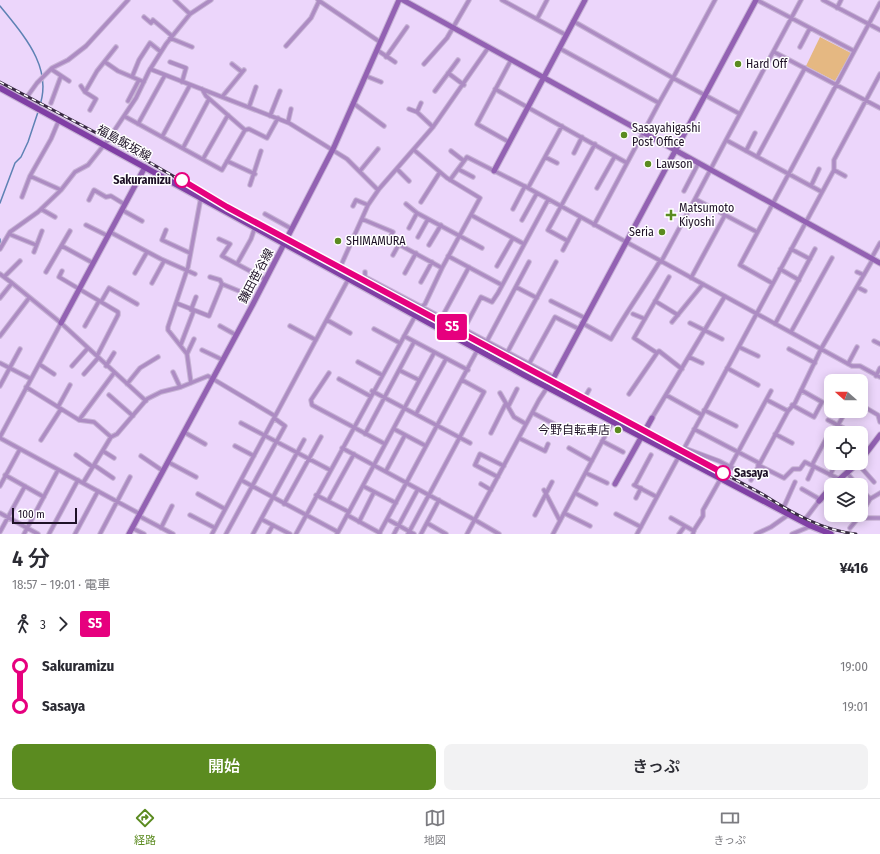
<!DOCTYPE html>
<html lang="ja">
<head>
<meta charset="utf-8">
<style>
	:root { --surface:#fff; --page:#f2f2f3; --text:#2b2b33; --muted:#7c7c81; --line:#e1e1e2; --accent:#5b8b20 }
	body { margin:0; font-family:"Fira Sans Condensed","Noto Sans JP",sans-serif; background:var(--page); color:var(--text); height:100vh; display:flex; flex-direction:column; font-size:15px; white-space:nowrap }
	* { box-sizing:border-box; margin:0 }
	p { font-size:13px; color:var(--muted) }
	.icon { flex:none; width:22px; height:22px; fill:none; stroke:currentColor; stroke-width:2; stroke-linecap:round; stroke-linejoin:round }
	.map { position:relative; height:534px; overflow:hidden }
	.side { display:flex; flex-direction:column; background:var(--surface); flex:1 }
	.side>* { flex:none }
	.badge { padding:0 8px; border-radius:3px; font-size:14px; line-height:26px }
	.needle { width:26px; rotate:291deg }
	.tools { position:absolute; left:824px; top:374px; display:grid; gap:8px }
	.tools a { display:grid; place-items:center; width:44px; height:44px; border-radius:8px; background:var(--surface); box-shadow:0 2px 10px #0003; font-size:20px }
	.scale { position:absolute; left:12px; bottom:10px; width:65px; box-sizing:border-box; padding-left:4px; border:2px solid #1e1127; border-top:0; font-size:11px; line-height:14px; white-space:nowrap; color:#1e1127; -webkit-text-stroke:3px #fff; paint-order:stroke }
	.map>.badge { position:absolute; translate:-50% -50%; box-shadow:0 0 0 2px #fff }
	.legs { display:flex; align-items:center; gap:6px; height:44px; padding:0 12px; font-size:13px }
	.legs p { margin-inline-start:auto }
	.summary { display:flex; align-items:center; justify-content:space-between; height:68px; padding:0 12px }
	h1 { font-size:22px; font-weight:600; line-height:30px }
	.cta { display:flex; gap:8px; margin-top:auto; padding:8px 12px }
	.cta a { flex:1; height:46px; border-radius:8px; background:var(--accent); color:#fff; font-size:16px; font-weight:600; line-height:46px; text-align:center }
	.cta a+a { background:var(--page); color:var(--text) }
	ul { padding:0 12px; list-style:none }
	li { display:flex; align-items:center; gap:14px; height:40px; font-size:15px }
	li i { display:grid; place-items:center; width:6px; height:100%; margin:0 5px; background:currentColor }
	li i::after { content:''; width:10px; height:10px; margin:-5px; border:3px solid; border-radius:50%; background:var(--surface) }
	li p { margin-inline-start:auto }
	li:first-child i { background:linear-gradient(#0000 50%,currentColor 0) }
	li:last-child i { background:linear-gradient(currentColor 50%,#0000 0) }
	.tab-bar { display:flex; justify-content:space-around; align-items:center; height:56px; border-top:1px solid var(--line); background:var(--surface); font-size:11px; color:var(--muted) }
	.tab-bar a { display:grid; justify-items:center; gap:2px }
	.tab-bar .selected { color:var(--accent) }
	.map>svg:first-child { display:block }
</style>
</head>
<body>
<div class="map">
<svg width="880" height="534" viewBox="0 0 880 534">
	<rect width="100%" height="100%" fill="#ecd6fb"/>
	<!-- green -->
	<path fill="#e5b882" d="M820,37L851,53L835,81L806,66Z"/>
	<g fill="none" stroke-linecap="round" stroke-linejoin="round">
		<!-- stream -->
		<path stroke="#5e82b4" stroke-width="1.5" d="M0,6C24,36 54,68 39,108
			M0,203L15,163L21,157L28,142L38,112
			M0,239V244"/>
		<defs>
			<path id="street" d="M175,0L190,14
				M318,0L380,42
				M502,0L566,35
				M715,0L673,78L740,114
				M757,0L854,51
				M801,0L726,140L822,192
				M823,0L880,30
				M837,8L841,0
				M144,17L151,23L153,20L172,36
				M537,19L547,0
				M170,38L192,47
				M286,46L311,18L319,1
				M800,47L810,28
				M559,48L659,103L673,78L573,21
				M377,50L395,62
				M774,52L880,108
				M386,57L407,27
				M105,62L118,71L144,82
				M170,62L186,68L182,82
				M232,64L242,72
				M424,64L447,38L469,0
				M51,69L69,81
				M150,69L289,123L347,159L378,190
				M448,73L464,85
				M366,76L381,82
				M132,77L139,60L150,43L161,52
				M81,86L85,92L96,99L90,110
				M202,89L206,96L245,130L249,129L267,138L278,118
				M495,89L627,163
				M435,91L458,60
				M85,92L97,71L116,47
				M222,97L244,70
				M24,101L37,83L52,68L68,60L86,46L128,0
				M128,101L139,80
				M51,103L61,76
				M353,103L384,126
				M249,107L256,87
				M409,109L417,112L433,127
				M417,112L421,103
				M124,116L222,170L245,130
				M270,116L280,91
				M288,122L291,109
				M138,124L165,75
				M162,137L190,85
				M509,142L477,124L511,60
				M183,148L209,99
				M451,151L464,161
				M746,151L755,133
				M574,153L582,137
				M545,157L557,163
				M757,157L805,68
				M203,159L228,115
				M227,161L255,174
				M397,169L409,181
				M458,169L473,177
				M834,170L845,176
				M360,171L378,149
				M30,176L61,190
				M450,180L467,157L528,188L852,366H860L880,377
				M250,185L261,151
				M811,186L819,169
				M528,188L562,126
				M597,188L615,156
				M684,191L698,164
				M22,197L30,176L51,139L59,120
				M695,199L726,140
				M89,200L94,190L106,197L111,196L124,204
				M421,202L440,172
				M406,204L417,213L482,248
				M353,206L356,200L368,205
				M41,209L55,217
				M513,209L525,186
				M122,210L142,221
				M265,214L292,229
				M471,215L524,244
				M362,219L393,232L389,239L442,268
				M522,220L537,193
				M86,225L108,236
				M594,225L659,103
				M409,228L417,213
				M166,230L162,240L190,253
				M110,232L161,259L195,274
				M9,234L36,245
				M418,237L428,219
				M219,239L230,244L222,256L265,279
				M568,241L548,230L595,144
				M429,245L441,225
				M62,246L93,263
				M0,249L10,232L38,212L61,190L75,172L88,165L108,140L136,98L149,71L166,44L190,14L211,0
				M791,249L810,259
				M563,250L580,218
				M34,252L42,231
				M393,255L399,244
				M448,256L502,285
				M871,259L880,243
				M661,262L695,199L757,232
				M237,264L251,239L255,227
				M497,266L513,238
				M780,269L799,280
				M62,271L59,277L118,312V315L97,356
				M46,272L70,231
				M338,272L368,205L379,189L433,127L488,48
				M365,272V277L554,377L539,400L467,534
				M857,272L864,275
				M135,273L147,252
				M405,273L416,253
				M0,274L12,283
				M4,277L20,261
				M210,277L220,280L222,284
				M691,278L725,215
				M421,282L432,262
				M152,283L164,261
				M772,283L740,265L880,3
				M516,287L537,298
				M857,287L865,291
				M0,298L12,283L61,323L0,437
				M551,301L585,318
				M655,301L678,315
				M101,302L109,288L137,304
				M176,303L209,316L222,284L239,291
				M191,310L196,297
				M633,314L645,319
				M442,317L469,267
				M327,320L350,333
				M672,322L703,284
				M61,323L146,401
				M582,323L611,339C626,312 644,288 660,261
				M690,323L722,339
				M775,324L815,249
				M85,326L99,301
				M220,326L236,335
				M290,326L316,340
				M374,329L400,343
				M464,329L481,297L492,302L498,293L548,200
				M791,332L832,258
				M0,336L29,298
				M404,336L468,370
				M487,341L529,262
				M874,341L880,344
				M181,344L194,310
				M739,347L758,356
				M789,349L815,363
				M202,350L223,360
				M507,353L556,262
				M657,353L659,351L682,369
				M187,354L194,339
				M689,357L702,363
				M358,362L382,375
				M0,363L31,379
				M39,364L54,374
				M529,364L555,317L579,329
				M848,364L857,347
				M72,366L88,348
				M106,366L114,353
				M727,368L758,385
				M399,370L419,380
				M173,372L180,387
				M329,373L311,400L312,405L385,444
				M84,374L98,358
				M876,376L880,368
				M339,379L370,396
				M191,383L187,354L168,330V327L188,267L201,197
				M127,384L140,368L158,357
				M0,386L20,349
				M26,387L79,420L94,422L111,437L117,434L147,399L161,392L181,387L208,376L275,416
				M372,391L470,443
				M500,393L514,417L526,424
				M629,394L657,353L634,338L669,277
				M109,395L133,416
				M666,395L702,415
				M767,400L788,411
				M581,404L589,390
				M792,405L814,417L822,402L801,390
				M861,405L878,415L880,422
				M58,407L70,385
				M508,407L517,389
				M704,410L736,426
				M533,413L556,425
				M416,414L446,359
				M652,418L725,296
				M79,420L114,373
				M828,420L849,431
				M241,423L330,470
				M838,425L846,411
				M394,429L426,446
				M694,429L759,463
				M184,432L205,444
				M491,433L506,403
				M365,434L414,342
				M775,434L792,443
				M0,438L140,514
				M519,438L545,451L548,444
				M41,440L61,409
				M602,441L623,452
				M235,446L254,456
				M342,448L475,520
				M569,448L592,461
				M684,448L719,461L752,478
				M103,451L114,458
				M76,455L93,467
				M141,456L163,471
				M680,456L834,170V160L880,74
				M168,462L196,477
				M858,464L874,482
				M94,465L113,478
				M758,465L784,478L793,469H800L805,462L839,479
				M812,465L827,437L831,439
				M730,467L771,391
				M386,471L405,435
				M586,473L607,483
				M847,473L857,485
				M5,475L44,497
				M830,475L836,463
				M498,477L475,465L480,454L504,466
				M808,479L814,466
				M241,480L338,532
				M751,480L788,411L795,403L821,349L873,259
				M83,483L111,437
				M481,484L491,490
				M634,485L657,497
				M635,485L651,455
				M0,486L20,449
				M363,486L396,503
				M802,489L821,500
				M861,489L870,499
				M544,490L560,521
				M575,493L596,504
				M198,494L225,509
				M316,495L349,512
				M636,498L641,488
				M328,501L354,454
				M284,504L321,437
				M782,511L795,482
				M0,513L38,534
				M564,513L590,526
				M616,514L641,527
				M861,514L870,499L880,493
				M190,515L215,528
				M347,515L380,533
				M535,515L552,482
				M139,516L173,534
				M671,518L694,531
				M858,518H880
				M261,519L290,534
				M387,519L414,534
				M475,520L499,534
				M359,522L374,492
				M803,522L819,501
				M427,523L446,534
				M132,528L144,534
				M161,528L172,506
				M850,528L859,517
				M0,532L25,486
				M24,534L58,470
				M49,534L78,480
				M75,534L98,491
				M100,534L130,477
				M212,534L349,278
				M226,534L285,426L274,418
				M253,534L304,440
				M268,534L273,525
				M296,534L419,309L425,304L442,268L480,198L447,178L414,150
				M337,534L434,353
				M379,534L478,349
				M394,534L418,489
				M408,534L484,392L462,380
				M421,534L439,500
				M553,534L613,421
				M637,534L679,456
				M679,534L685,526
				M693,534L694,530L703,516V510L721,478
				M756,534L771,527L788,515
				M792,534L811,526"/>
			<path id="secondary" d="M403,0L880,263
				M494,171L585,0
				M61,323L145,167
				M554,377L756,0
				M861,460L880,435
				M615,484L652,418
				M833,485L858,463
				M819,501L831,487
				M129,534L253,304L334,147L399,0"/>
			<path id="primary" d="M0,88L524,375L811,526L831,534"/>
		</defs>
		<!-- street casing -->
		<use href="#street" stroke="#c7b3d5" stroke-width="5.5"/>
		<!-- secondary casing -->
		<use href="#secondary" stroke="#c7b3d5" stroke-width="7"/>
		<!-- primary casing -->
		<use href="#primary" stroke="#c7b3d5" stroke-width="8"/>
		<!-- street -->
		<use href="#street" stroke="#ad8cc3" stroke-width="3.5"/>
		<!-- secondary -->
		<use href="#secondary" stroke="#9361b3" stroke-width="5"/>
		<!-- primary -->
		<use href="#primary" stroke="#803fa5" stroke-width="5.5"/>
		<defs>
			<path id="rail" d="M0,82L121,146L227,207L764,495C792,513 822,530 856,534"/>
		</defs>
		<!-- rail casing -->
		<use href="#rail" stroke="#392b43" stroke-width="3"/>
		<!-- rail -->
		<use href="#rail" stroke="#fff" stroke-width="1.5" stroke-dasharray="4.5" stroke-linecap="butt"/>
	</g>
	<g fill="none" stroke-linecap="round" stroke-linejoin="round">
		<defs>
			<path id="line-1" d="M182,180L227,207L723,473"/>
		</defs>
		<!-- line-1 casing -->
		<use href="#line-1" stroke="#fff" stroke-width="9"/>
		<!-- line-1 -->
		<use href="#line-1" stroke="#e6007e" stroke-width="6"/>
	</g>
	<!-- markers -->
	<g fill="#5b8b20" stroke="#fff" stroke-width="1.5">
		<circle cx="738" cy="64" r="4"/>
		<circle cx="624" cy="135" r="4"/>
		<circle cx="648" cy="164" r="4"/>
		<path d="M669 209h4v4h4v4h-4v4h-4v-4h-4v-4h4z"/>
		<circle cx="662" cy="232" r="4"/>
		<circle cx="338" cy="241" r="4"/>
		<circle cx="618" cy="430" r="4"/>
	</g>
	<g fill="#fff" stroke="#e6007e" stroke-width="2">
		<circle cx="182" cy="180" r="7"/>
		<circle cx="723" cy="473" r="7"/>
	</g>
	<g text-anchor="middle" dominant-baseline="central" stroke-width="3" stroke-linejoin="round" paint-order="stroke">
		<!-- poi labels -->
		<g font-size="12" fill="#1e1127" stroke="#fff" text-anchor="start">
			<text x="746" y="64">Hard Off</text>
			<text x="632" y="128">Sasayahigashi<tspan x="632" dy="14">Post Office</tspan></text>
			<text x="656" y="164">Lawson</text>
			<text x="679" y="208">Matsumoto<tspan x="679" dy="14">Kiyoshi</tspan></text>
			<text x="654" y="232" text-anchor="end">Seria</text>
			<text x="346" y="241">SHIMAMURA</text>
			<text x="610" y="430" text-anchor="end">今野自転車店</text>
		</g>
		<!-- street labels -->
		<g font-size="12" fill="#1e1127" stroke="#fff">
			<text transform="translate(124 143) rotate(29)">福島飯坂線</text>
			<text transform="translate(256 276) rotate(-62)">鎌田笹谷線</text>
		</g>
		<!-- stop labels -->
		<g font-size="12" font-weight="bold" fill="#1e1127" stroke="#fff" text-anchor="end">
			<text x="171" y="180">Sakuramizu</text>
			<text x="734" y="473" text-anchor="start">Sasaya</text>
		</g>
	</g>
</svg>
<div class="tools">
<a><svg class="needle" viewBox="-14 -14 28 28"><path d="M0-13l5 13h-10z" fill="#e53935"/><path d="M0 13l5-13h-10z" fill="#7c7c81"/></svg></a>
<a><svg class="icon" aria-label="locate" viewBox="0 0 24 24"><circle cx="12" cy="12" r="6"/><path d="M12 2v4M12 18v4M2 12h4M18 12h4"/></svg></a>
<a><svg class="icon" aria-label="layers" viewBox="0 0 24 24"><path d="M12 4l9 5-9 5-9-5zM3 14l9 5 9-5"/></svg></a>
</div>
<div class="scale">100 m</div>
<b class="badge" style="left:452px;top:327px;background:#e6007e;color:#fff">S5</b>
</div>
<section class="side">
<div class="summary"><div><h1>4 分</h1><p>18:57 – 19:01 · 電車</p></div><b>¥416</b></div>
<div class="legs"><svg class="icon" aria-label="walk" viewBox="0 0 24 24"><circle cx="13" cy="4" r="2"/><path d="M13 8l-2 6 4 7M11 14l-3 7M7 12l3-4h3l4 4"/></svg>3<svg class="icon" aria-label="forward" viewBox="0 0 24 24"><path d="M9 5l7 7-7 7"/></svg><b class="badge" style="background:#e6007e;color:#fff">S5</b></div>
<ul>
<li><i style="color:#e6007e"></i><b>Sakuramizu</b><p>19:00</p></li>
<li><i style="color:#e6007e"></i><b>Sasaya</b><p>19:01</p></li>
</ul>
<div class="cta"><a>開始</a><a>きっぷ</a></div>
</section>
<nav class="tab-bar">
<a class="selected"><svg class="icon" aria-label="directions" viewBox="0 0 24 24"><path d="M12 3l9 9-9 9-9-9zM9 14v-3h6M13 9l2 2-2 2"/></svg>経路</a>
<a><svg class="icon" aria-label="map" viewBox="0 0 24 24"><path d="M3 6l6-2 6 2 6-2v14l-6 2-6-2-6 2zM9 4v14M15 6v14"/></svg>地図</a>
<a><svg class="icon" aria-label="tickets" viewBox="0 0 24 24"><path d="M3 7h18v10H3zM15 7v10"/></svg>きっぷ</a>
</nav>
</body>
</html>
